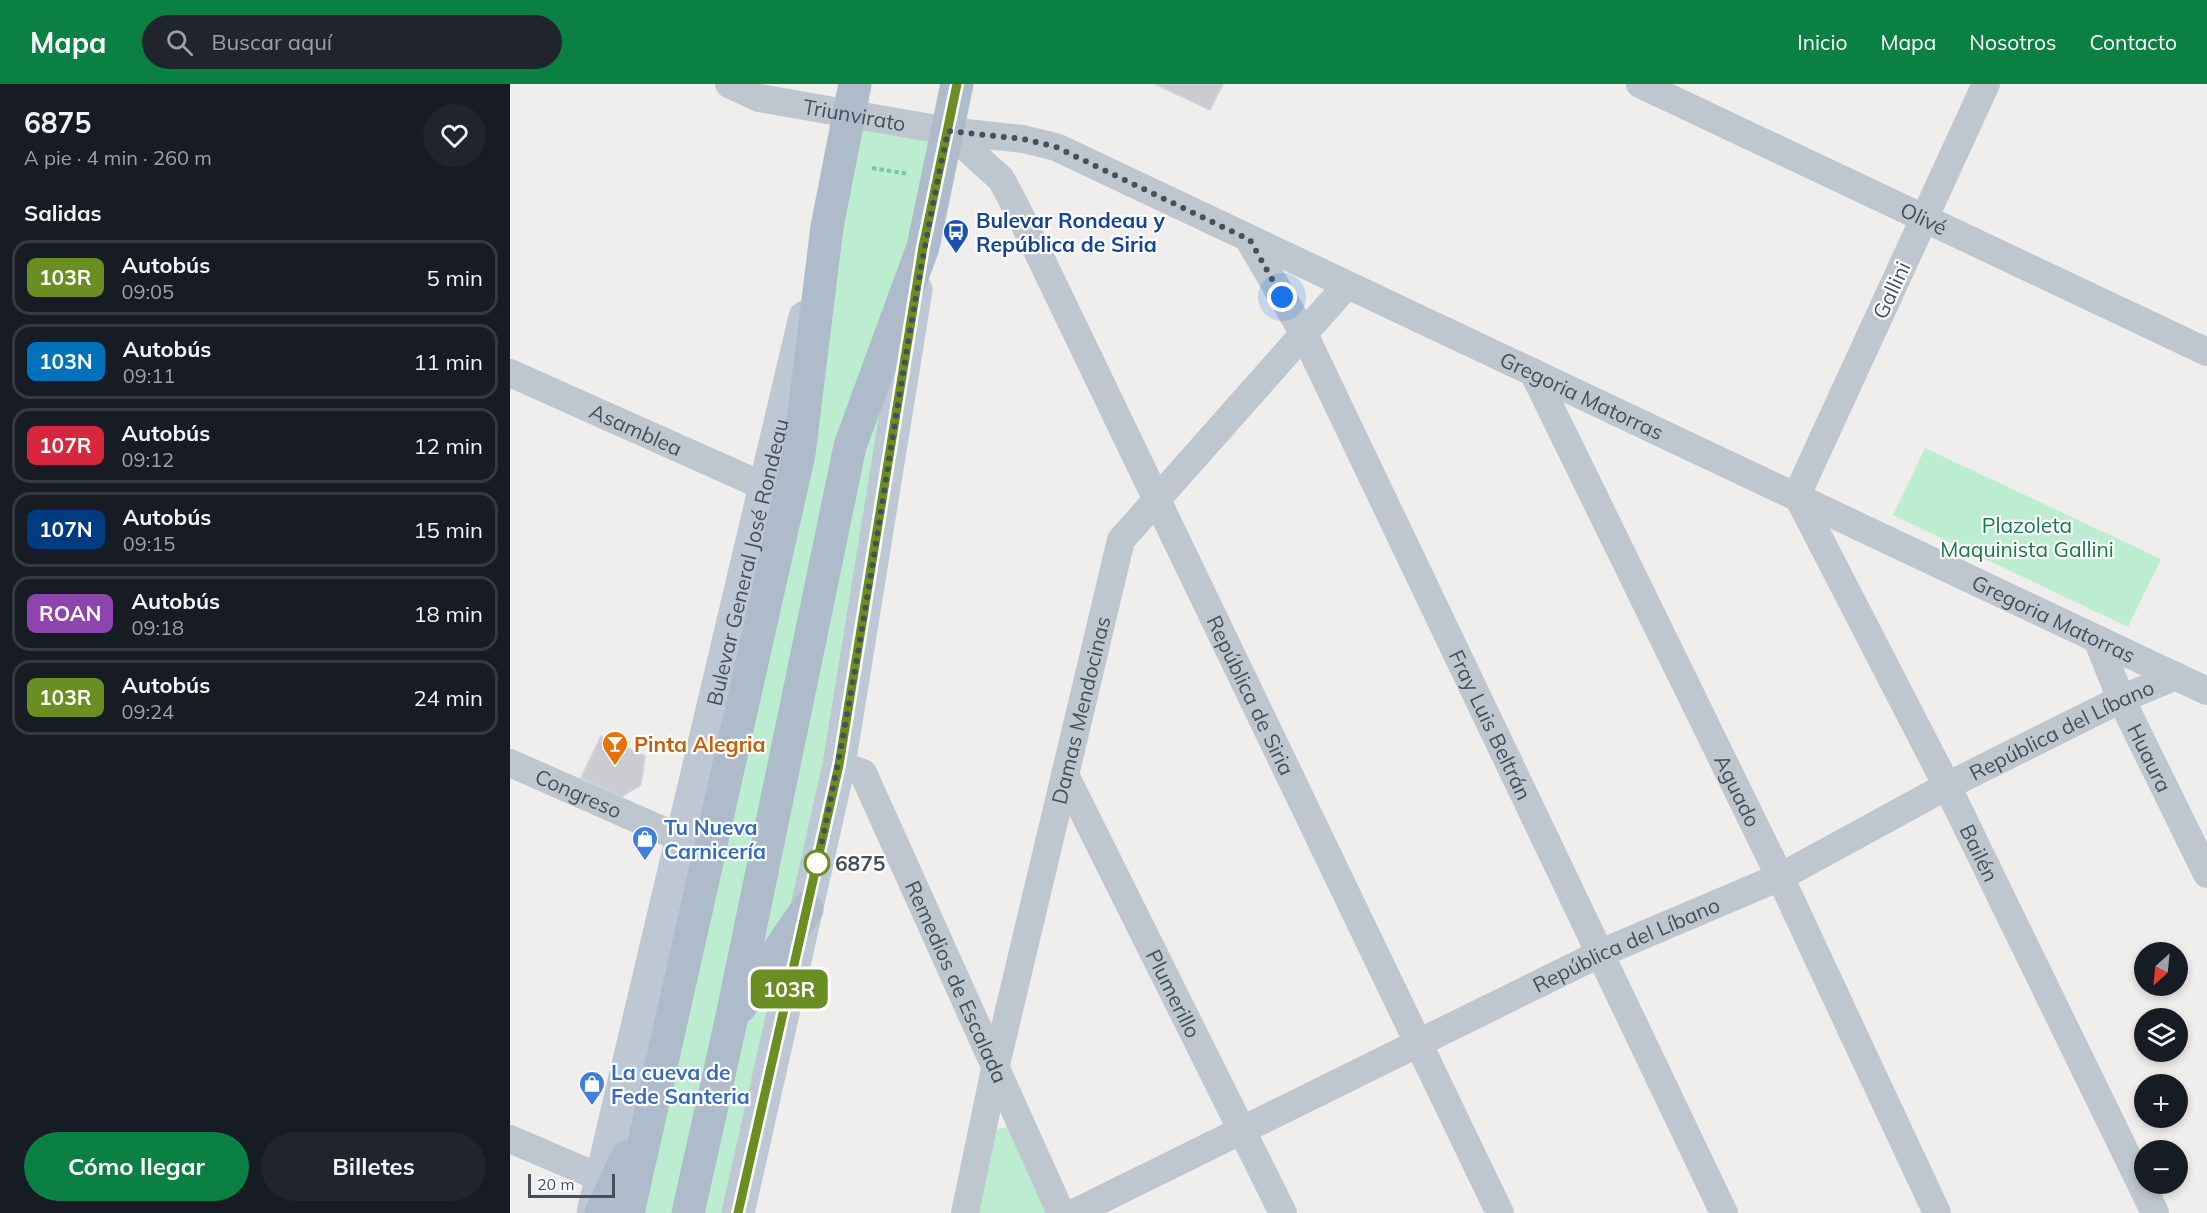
<!DOCTYPE html>
<html lang="es">
<head>
<meta charset="utf-8">
<style>
	:root { --surface:#171b24; --page:#20242c; --text:#f1f3f6; --muted:#9ea1a6; --line:#363941; --accent:#0b8043 }
	body { margin:0; font-family:Mulish,sans-serif; background:var(--page); color:var(--text); height:100vh; display:flex; flex-direction:column; font-size:22px; white-space:nowrap }
	* { box-sizing:border-box; margin:0 }
	p { font-size:20px; color:var(--muted) }
	.icon { flex:none; width:33px; height:33px; fill:none; stroke:currentColor; stroke-width:2; stroke-linecap:round; stroke-linejoin:round }
	.map { position:relative; flex:1; overflow:hidden }
	.drawer { display:flex; flex-direction:column; background:var(--surface); width:510px }
	.drawer>* { flex:none }
	.badge { padding:0 12px; border-radius:9px; font-size:21px; line-height:39px }
	.needle { width:39px; rotate:207deg }
	.buttons { position:absolute; left:1624px; top:858px; display:grid; gap:12px }
	.buttons a { display:grid; place-items:center; width:54px; height:54px; border-radius:50%; background:var(--surface); box-shadow:0 3px 9px #0003; font-size:30px }
	.scale { position:absolute; left:18px; bottom:15px; width:87px; box-sizing:border-box; padding-left:6px; border:3px solid #46505a; border-top:0; font-size:16px; line-height:21px; white-space:nowrap; color:#46505a; -webkit-text-stroke:4px #fff; paint-order:stroke }
	.you { position:absolute; width:30px; height:30px; margin:-15px; border:4px solid #fff; border-radius:50%; background:#1a73e8; box-shadow:0 0 0 9px #1a73e833 }
	.map>.badge { position:absolute; translate:-50% -50%; box-shadow:0 0 0 3px #fff }
	h2 { padding:0 24px; font-size:22px; line-height:54px }
	.round { display:grid; place-items:center; flex:none; width:63px; height:63px; border-radius:32px; background:var(--page) }
	.overview { display:flex; align-items:center; justify-content:space-between; height:102px; padding:0 24px }
	h1 { font-size:28px; font-weight:700; line-height:45px }
	.cta { display:flex; gap:12px; margin-top:auto; padding:12px 24px }
	.cta a { flex:1; height:69px; border-radius:36px; background:var(--accent); color:#fff; font-size:24px; font-weight:700; line-height:69px; text-align:center }
	.cta a+a { background:var(--page); color:var(--text) }
	ul { padding:0; list-style:none }
	li { display:flex; align-items:center; gap:18px; height:75px; margin:0 12px 9px; padding:0 12px; border:3px solid var(--line); border-radius:18px }
	li div { flex:1 }
	li b { display:block; font-size:22px }
	li em { font-style:normal }
	li .badge { min-width:66px; font-weight:700; text-align:center }
	header { display:flex; align-items:center; gap:36px; box-sizing:border-box; height:84px; padding:0 30px; background:var(--accent); color:#fff }
	header strong { font-size:28px }
	nav { display:flex; gap:33px; margin-inline-start:auto; font-size:21px }
	.search { width:420px; height:54px; background:var(--page); display:flex; align-items:center; gap:15px; box-sizing:border-box; padding:0 21px; border-radius:33px; color:var(--muted); font-size:22px }
	main { display:flex; flex:1; min-height:0 }
	.map>svg:first-child { display:block }
</style>
</head>
<body>
<header>
<strong>Mapa</strong>
<div class="search"><svg class="icon" aria-label="search" viewBox="0 0 24 24"><circle cx="10" cy="10" r="6"/><path d="M15 15l6 6"/></svg>Buscar aquí</div>
<nav><a>Inicio</a><a>Mapa</a><a>Nosotros</a><a>Contacto</a></nav>
</header>
<main>
<section class="drawer">
<div class="overview"><div><h1>6875</h1><p>A pie · 4 min · 260 m</p></div><a class="round"><svg class="icon" aria-label="heart" viewBox="0 0 24 24"><path d="M12 20l-8-8c-3-5 5-10 8-4 3-6 11-1 8 4z"/></svg></a></div>
<h2>Salidas</h2>
<ul>
<li><span class="badge" style="background:#6b8e23;color:#fff">103R</span><div><b>Autobús</b><p>09:05</p></div><em>5 min</em></li>
<li><span class="badge" style="background:#0072bc;color:#fff">103N</span><div><b>Autobús</b><p>09:11</p></div><em>11 min</em></li>
<li><span class="badge" style="background:#d7263d;color:#fff">107R</span><div><b>Autobús</b><p>09:12</p></div><em>12 min</em></li>
<li><span class="badge" style="background:#003b80;color:#fff">107N</span><div><b>Autobús</b><p>09:15</p></div><em>15 min</em></li>
<li><span class="badge" style="background:#8e44ad;color:#fff">ROAN</span><div><b>Autobús</b><p>09:18</p></div><em>18 min</em></li>
<li><span class="badge" style="background:#6b8e23;color:#fff">103R</span><div><b>Autobús</b><p>09:24</p></div><em>24 min</em></li>
</ul>
<div class="cta"><a>Cómo llegar</a><a>Billetes</a></div>
</section>
<div class="map">
<svg width="1697" height="1129" viewBox="0 0 1697 1129">
	<rect width="100%" height="100%" fill="#f0eded"/>
	<!-- green -->
	<path fill="#bcedd1" d="M338,30L438,47L228,1129H83Z
		M1415,364L1651,475L1618,543L1383,431Z
		M498,1043L536,1129H466L482,1046Z"/>
	<!-- building -->
	<path fill="#caccd2" stroke="#d1d3d9" stroke-width="1.5" d="M645,0H713L700,26Z
		M91,652L135,672L131,701L111,713L71,694Z"/>
	<g fill="none" stroke-linecap="round" stroke-linejoin="round">
		<!-- path -->
		<path stroke="#76c9a4" stroke-width="4" stroke-dasharray="4.5 3" stroke-linecap="butt" d="M362,84L399,90"/>
		<!-- street -->
		<g stroke="#bec7cf" stroke-width="28">
			<path id="s1" d="M219,0L249,14L438,47L513,55L546,63L1697,607"/>
			<path id="s2" d="M1130,0L1697,268"/>
			<path id="s3" d="M1476,0L1287,411L1437,702L1645,1129"/>
			<path id="s4" d="M438,47L491,95L507,125L990,1129"/>
			<path id="s5" d="M739,156L794,250L1214,1129"/>
			<path id="s6" d="M1023,288L1270,793L1427,1129"/>
			<path id="s7" d="M0,289L253,402"/>
			<path id="s8" d="M1587,555L1611,615L1697,790"/>
			<path id="s9" d="M0,679L170,754"/>
			<path id="s10" d="M329,681L353,689L551,1129"/>
			<path id="s11" d="M555,691L773,1129"/>
			<path d="M0,1055L91,1094"/>
			<path id="s12" d="M455,1129L485,985L611,456L836,202"/>
			<path id="s13" d="M564,1129L1091,869L1270,793L1437,702L1611,615L1666,592"/>
		</g>
		<!-- secondary -->
		<g stroke="#bec8d4" stroke-width="33">
			<path id="s14" d="M83,1129L295,233"/>
			<path d="M228,1129L329,681L406,206"/>
		</g>
		<!-- primary -->
		<path stroke="#adbbcb" stroke-width="33" d="M230,923L297,825
			M91,1129L117,1073
			M118,1129L289,370L317,143L345,0
			M178,1129L221,937L340,362L413,163L447,0"/>
	</g>
	<g fill="none" stroke-linecap="round" stroke-linejoin="round">
		<defs>
			<path id="line" d="M228,1129L329,681L413,163L447,0"/>
		</defs>
		<!-- line casing -->
		<use href="#line" stroke="#fff" stroke-width="14"/>
		<!-- line -->
		<use href="#line" stroke="#6b8e23" stroke-width="9"/>
		<!-- walk -->
		<path stroke="#46505a" stroke-width="6" stroke-dasharray="0 10.8" d="M307,779L306,784C361,541 385,291 438,47L513,55L546,63L740,156L772,213"/>
	</g>
	<!-- icons -->
	<defs>
		<symbol id="bus-pin" viewBox="-11 -11 22 30"><path d="M0 17L-7.5 6A9.5 9.5 0 1 1 7.5 6Z" fill="#1a4fb4" stroke="#fff"/><path d="M-5-6H5V4H4V6H2V4H-2V6H-4V4H-5ZM-3.5-4V0h7V-4ZM-3.5 1.2v1.5H-2V1.2ZM2 1.2v1.5H3.5V1.2Z" fill="#fff"/></symbol>
		<symbol id="bar-pin" viewBox="-11 -11 22 30"><path d="M0 17L-7.5 6A9.5 9.5 0 1 1 7.5 6Z" fill="#e8710a" stroke="#fff"/><path d="M-6-5H6L.8 .8V4.5H3.5V6h-7V4.5H-.8V.8Z" fill="#fff"/></symbol>
		<symbol id="shop-pin" viewBox="-11 -11 22 30"><path d="M0 17L-7.5 6A9.5 9.5 0 1 1 7.5 6Z" fill="#3f7fe0" stroke="#fff"/><path d="M-5-2.5h2.3a2.7 3.5 0 0 1 5.4 0H5L5.5 6h-11ZM-1.5-2.5h3a1.5 2.3 0 0 0-3 0Z" fill="#fff"/></symbol>
	</defs>
	<g fill-rule="evenodd">
		<use href="#bus-pin" x="431" y="133" width="30" height="40"/>
		<use href="#bar-pin" x="90" y="645" width="30" height="40"/>
		<use href="#shop-pin" x="120" y="740" width="30" height="40"/>
		<use href="#shop-pin" x="67" y="985" width="30" height="40"/>
	</g>
	<!-- markers -->
	<circle fill="#fff" stroke="#6b8e23" stroke-width="3" cx="307" cy="779" r="12"/>
	<g text-anchor="middle" dominant-baseline="central" stroke-width="4.5" stroke-linejoin="round" paint-order="stroke">
		<!-- street labels -->
		<g font-size="21" fill="#46505a" stroke="#fff">
			<text stroke="none"><textPath href="#s1" startOffset="130">Triunvirato</textPath></text>
			<text stroke="none"><textPath href="#s2" startOffset="314">Olivé</textPath></text>
			<text transform="translate(1381 206) rotate(-65)">Gallini</text>
			<text stroke="none"><textPath href="#s1" startOffset="916">Gregoria Matorras</textPath></text>
			<text stroke="none"><textPath href="#s7" startOffset="138">Asamblea</textPath></text>
			<text stroke="none"><textPath href="#s14" startOffset="669">Bulevar General José Rondeau</textPath></text>
			<text stroke="none"><textPath href="#s1" startOffset="1438">Gregoria Matorras</textPath></text>
			<text stroke="none"><textPath href="#s4" startOffset="645">República de Siria</textPath></text>
			<text stroke="none"><textPath href="#s12" startOffset="516">Damas Mendocinas</textPath></text>
			<text stroke="none"><textPath href="#s5" startOffset="542">Fray Luis Beltrán</textPath></text>
			<text stroke="none"><textPath href="#s13" startOffset="1100">República del Líbano</textPath></text>
			<text stroke="none"><textPath href="#s8" startOffset="130">Huaura</textPath></text>
			<text stroke="none"><textPath href="#s6" startOffset="466">Aguado</textPath></text>
			<text stroke="none"><textPath href="#s9" startOffset="75">Congreso</textPath></text>
			<text stroke="none"><textPath href="#s3" startOffset="854">Bailén</textPath></text>
			<text stroke="none"><textPath href="#s13" startOffset="614">República del Líbano</textPath></text>
			<text stroke="none"><textPath href="#s10" startOffset="254">Remedios de Escalada</textPath></text>
			<text stroke="none"><textPath href="#s11" startOffset="244">Plumerillo</textPath></text>
		</g>
		<!-- transit labels -->
		<g font-size="21" font-weight="bold" fill="#164399" stroke="#fff" text-anchor="start">
			<text x="466" y="136">Bulevar Rondeau y<tspan x="466" dy="24">República de Siria</tspan></text>
		</g>
		<!-- park labels -->
		<g font-size="21" fill="#1a784d" stroke="#fff">
			<text x="1517" y="441">Plazoleta<tspan x="1517" dy="24">Maquinista Gallini</tspan></text>
		</g>
		<!-- food labels -->
		<g font-size="21" font-weight="bold" fill="#c56008" stroke="#fff" text-anchor="start">
			<text x="124" y="660">Pinta Alegria</text>
		</g>
		<!-- shop labels -->
		<g font-size="21" font-weight="bold" fill="#366cbe" stroke="#fff" text-anchor="start">
			<text x="154" y="743">Tu Nueva<tspan x="154" dy="24">Carnicería</tspan></text>
			<text x="101" y="988">La cueva de<tspan x="101" dy="24">Fede Santeria</tspan></text>
		</g>
		<!-- stop labels -->
		<g font-size="21" font-weight="bold" fill="#46505a" stroke="#fff" text-anchor="start">
			<text x="325" y="779">6875</text>
		</g>
	</g>
</svg>
<div class="buttons">
<a><svg class="needle" viewBox="-14 -14 28 28"><path d="M0-13l5 13h-10z" fill="#e53935"/><path d="M0 13l5-13h-10z" fill="#9ea1a6"/></svg></a>
<a><svg class="icon" aria-label="layers" viewBox="0 0 24 24"><path d="M12 4l9 5-9 5-9-5zM3 14l9 5 9-5"/></svg></a>
<a>+</a>
<a>−</a>
</div>
<div class="scale">20 m</div>
<div class="you" style="left:772px;top:213px"></div>
<b class="badge" style="left:279px;top:905px;background:#6b8e23;color:#fff">103R</b>
</div>
</main>
</body>
</html>
